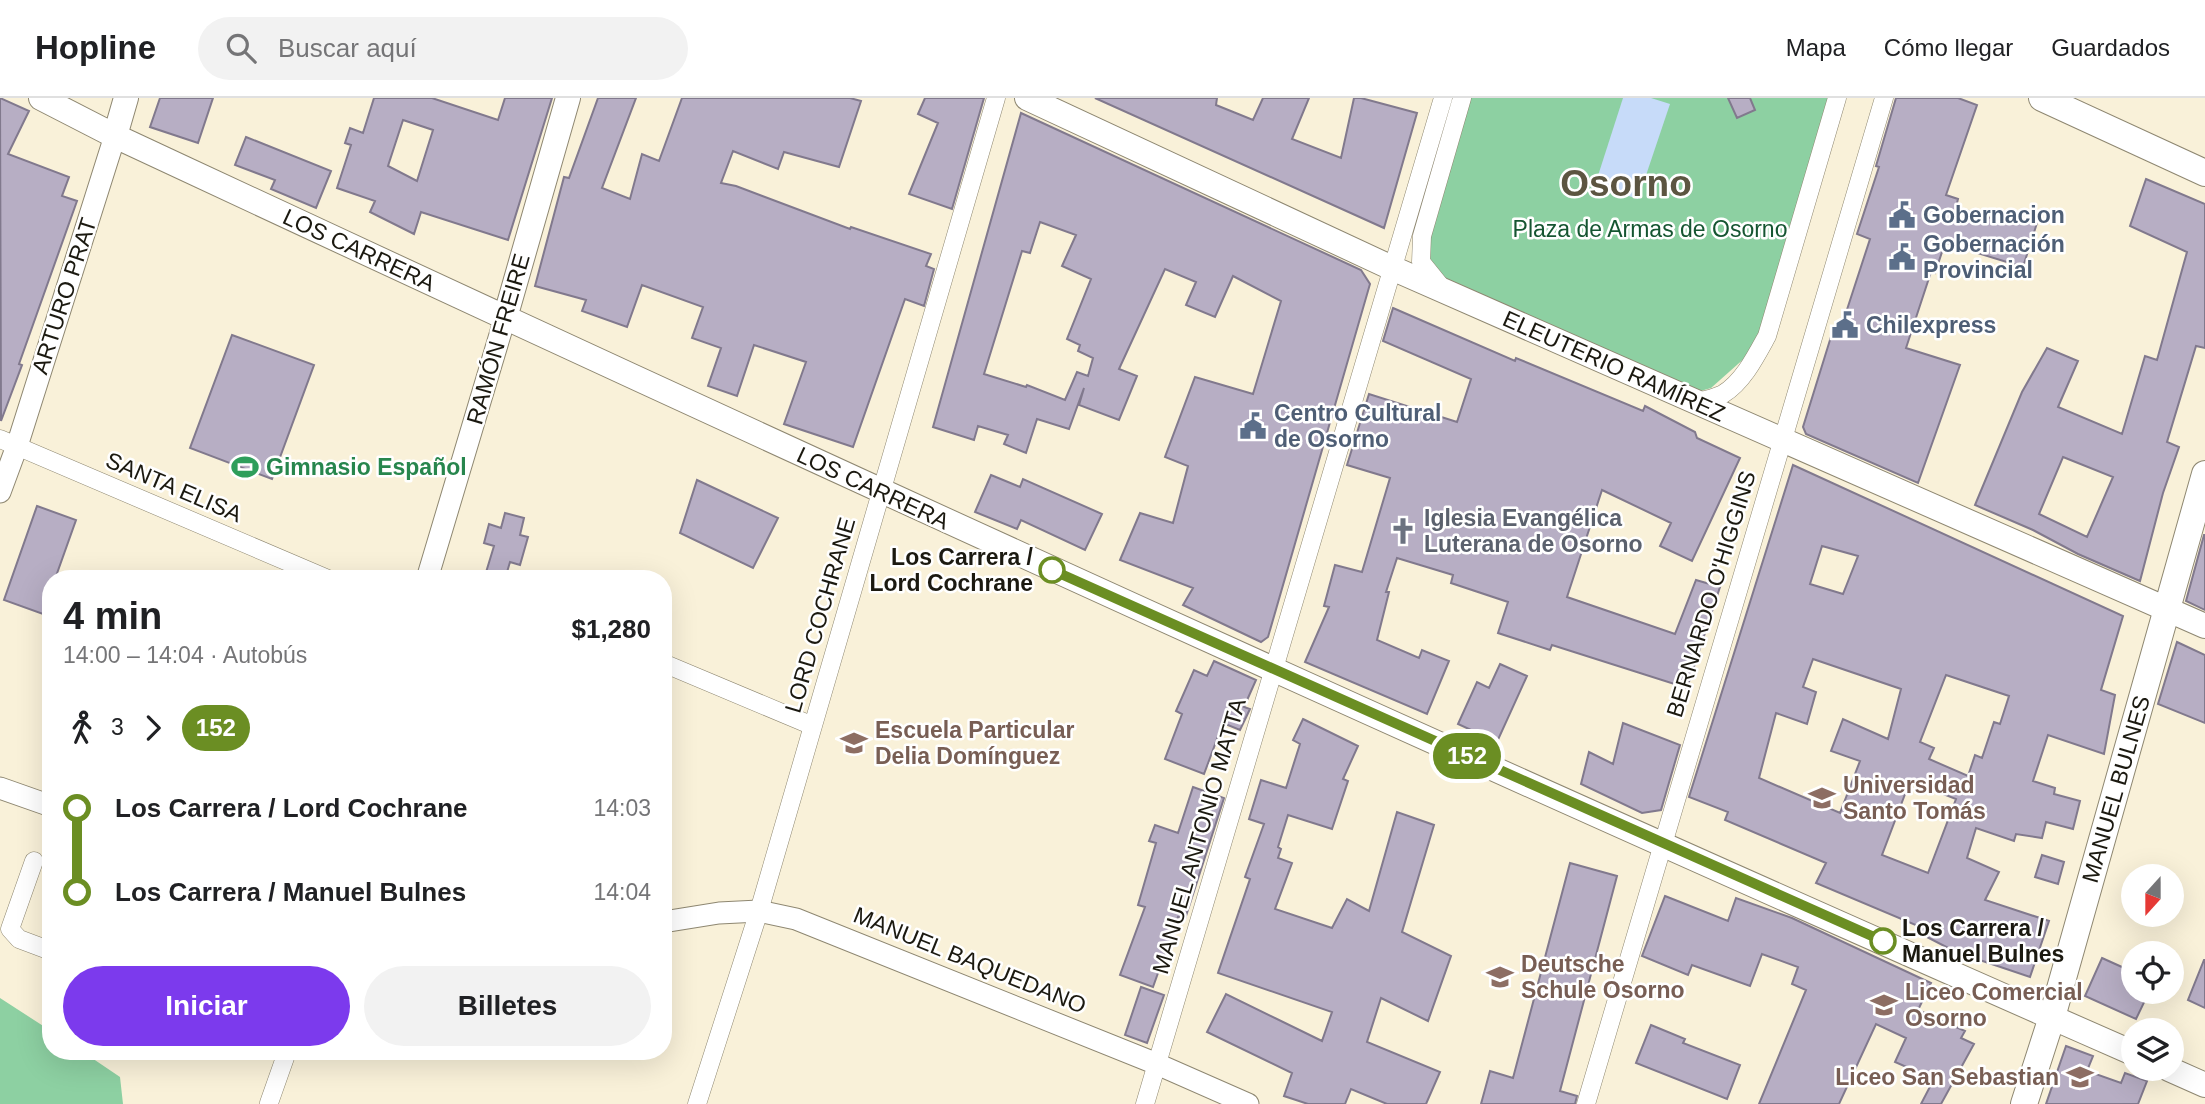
<!DOCTYPE html>
<html lang="es">
<head>
<meta charset="utf-8">
<style>
	:root { --surface:#fff; --page:#f2f2f2; --text:#202124; --muted:#757577; --line:#e0e0e0; --accent:#7c3aed }
	body { margin:0; font-family:Arial,sans-serif; background:var(--page); color:var(--text); height:100vh; display:flex; flex-direction:column; font-size:26px; white-space:nowrap }
	* { box-sizing:border-box; margin:0 }
	p { font-size:23px; color:var(--muted) }
	.icon { flex:none; width:38px; height:38px; fill:none; stroke:currentColor; stroke-width:2; stroke-linecap:round; stroke-linejoin:round }
	.map { position:relative; flex:1; overflow:hidden }
	.side { position:absolute; left:42px; top:472px; width:630px; height:490px; display:flex; flex-direction:column; background:var(--surface); border-radius:28px; box-shadow:0 7px 28px #0002 }
	.side>* { flex:none }
	.badge { padding:0 14px; border-radius:23px; font-size:24px; line-height:46px }
	.needle { width:46px; rotate:201deg }
	.buttons { position:absolute; left:2121px; top:766px; display:grid; gap:14px }
	.buttons a { display:grid; place-items:center; width:63px; height:63px; border-radius:50%; background:var(--surface); box-shadow:0 7px 28px #0002; font-size:35px }
	.map>.badge { position:absolute; translate:-50% -50%; box-shadow:0 0 0 4px #fff }
	.legs { display:flex; align-items:center; gap:10px; height:77px; padding:0 21px; font-size:23px }
	.legs p { margin-inline-start:auto }
	.summary { display:flex; align-items:center; justify-content:space-between; height:119px; padding:0 21px }
	h1 { font-size:38px; font-weight:800; line-height:52px }
	.button { display:flex; gap:14px; margin-top:auto; padding:14px 21px }
	.button a { flex:1; height:80px; border-radius:42px; background:var(--accent); color:#fff; font-size:28px; font-weight:800; line-height:80px; text-align:center }
	.button a+a { background:var(--page); color:var(--text) }
	ul { padding:0 21px; list-style:none }
	li { display:flex; align-items:center; gap:24px; height:84px; font-size:26px }
	li i { display:grid; place-items:center; width:10px; height:100%; margin:0 9px; background:currentColor }
	li i::after { content:''; width:18px; height:18px; margin:-9px; border:5px solid; border-radius:50%; background:var(--surface) }
	li p { margin-inline-start:auto }
	li:first-child i { background:linear-gradient(#0000 50%,currentColor 0) }
	li:last-child i { background:linear-gradient(currentColor 50%,#0000 0) }
	header { display:flex; align-items:center; gap:42px; box-sizing:border-box; height:98px; padding:0 35px; background:var(--surface); border-bottom:2px solid var(--line) }
	header strong { font-size:33px }
	nav { display:flex; gap:38px; margin-inline-start:auto; font-size:24px }
	.search { width:490px; height:63px; background:var(--page); display:flex; align-items:center; gap:18px; box-sizing:border-box; padding:0 24px; border-radius:38px; color:var(--muted); font-size:26px }
	.map>svg:first-child { display:block }
</style>
</head>
<body>
<header>
<strong>Hopline</strong>
<div class="search"><svg class="icon" aria-label="search" viewBox="0 0 24 24"><circle cx="10" cy="10" r="6"/><path d="M15 15l6 6"/></svg>Buscar aquí</div>
<nav><a>Mapa</a><a>Cómo llegar</a><a>Guardados</a></nav>
</header>
<div class="map">
<svg width="2205" height="1006" viewBox="0 0 2205 1006">
	<rect width="100%" height="100%" fill="#f9f1d9"/>
	<!-- green -->
	<path fill="#8dd0a2" d="M1471,0H1828L1756,250L1711,290L1697,294L1442,186L1427,162L1428,144Z
		M0,900L51,933V954H83L120,979L123,1006H0Z"/>
	<!-- water -->
	<path fill="#c7dbf9" d="M1623,0H1651L1670,6L1638,101L1595,87Z"/>
	<!-- building -->
	<path fill="#b7aec4" stroke="#81798d" stroke-width="2" fill-rule="evenodd" d="M0,0L29,13L8,56L69,79L62,98L77,103L19,266L22,267L1,323Z
		M160,0H213L198,45L150,29Z
		M374,0H432L498,22L505,0H552L508,142L421,114L414,136L370,114L375,103L337,90L351,47L345,45L350,30L363,35ZM403,22L433,32L417,83L388,68Z
		M598,0H636L602,90L630,101L642,56L659,63L682,0H850L861,3L839,69L784,54L778,71L733,53L721,85L736,88L850,131L851,129L931,156L926,168L934,171L924,208L905,201L853,349L784,326L806,264L754,247L737,298L708,288L721,250L692,240L703,209L642,187L627,229L582,213L586,202L535,188L564,79L569,80Z
		M925,0H984L952,111L909,96L938,25L918,16Z
		M1095,0H1217L1216,7L1253,22L1263,0H1309L1292,41L1341,60L1354,0H1361L1417,15L1384,130Z
		M1728,0H1750L1755,12L1737,20Z
		M1896,0H1958L1977,7L1946,97L1958,101L1956,109L2003,124L2006,116L2037,125L2023,169L1945,145L1935,175L1931,174L1906,250L1960,267L1918,385L1806,336L1803,329L1834,229L1841,230L1870,141L1857,136L1879,69L1876,68Z
		M1021,15L1361,172L1370,186L1268,539L1261,544L1183,507L1193,490L1120,462L1140,415L1173,425L1188,368L1165,359L1195,279L1253,296L1281,203L1233,178L1215,219L1186,207L1196,184L1165,171L1119,271L1137,278L1119,322L1079,307L1084,290L1069,331L1037,321L1026,355L1004,346L1008,337L978,328L974,342L933,329ZM1040,124L1076,137L1062,168L1091,181L1067,241L1080,247L1078,253L1093,260L1088,278L1077,274L1065,302L1027,287L1026,289L984,276L1022,153L1030,155Z
		M246,39L331,73L316,110L271,91L275,82L235,67Z
		M2146,81L2205,106V250L2196,248L2167,344L2179,349L2163,395L2140,483L2078,456L2033,432L1975,407L2022,294L2047,250L2078,263L2058,309L2122,336L2145,258L2157,262L2187,154L2130,128ZM2063,359L2113,379L2087,439L2039,416Z
		M1393,210L1515,263L1516,260L1643,313L1645,308L1695,334L1697,340L1740,360L1692,463L1660,448L1671,425L1602,392L1567,499L1675,536L1696,482L1720,489L1687,590L1552,547L1550,552L1498,535L1508,504L1451,485L1453,477L1397,460L1386,494H1389L1377,542L1419,560L1422,552L1449,563L1427,616L1305,564L1329,509L1324,508L1335,467L1362,474L1390,380L1347,367L1369,296L1457,324L1471,281L1383,243Z
		M232,237L314,267L272,381L190,350Z
		M1793,367L2123,518L2101,592L2115,597L2104,656L2048,637L2033,683L2055,690L2054,696L2080,703L2073,731L2046,724L2042,740L2016,736L2014,743L1976,730L1967,760L1999,774L1985,802L2049,823L2030,879L1956,854L1921,836L1923,830L1816,785L1826,765L1725,722L1728,714L1689,699ZM1822,448L1858,458L1843,496L1810,486ZM1813,561L1901,591L1888,641L1843,621L1831,653L1860,663L1840,715L1759,680L1776,615L1807,626L1816,594L1803,589ZM1946,577L2009,598L2000,626L1994,624L1982,660L1975,657L1968,678L1929,661L1934,650L1920,644ZM1910,683L1956,701L1928,775L1882,757Z
		M991,377L1020,389L1023,381L1102,416L1085,452L1021,422L1017,431L975,414Z
		M697,382L778,420L753,470L680,435Z
		M37,408L76,422L55,481H51V492L43,516L4,502Z
		M505,415L524,420L520,437L528,439L520,467L510,464L505,481H484L494,448L484,445L489,426L501,430Z
		M2204,437H2205V512L2186,503Z
		M2177,544L2205,557V625L2158,606Z
		M1214,563L1256,582L1244,609L1250,611L1240,632L1223,625L1204,676L1165,661L1182,616L1176,613L1194,572L1207,578Z
		M1500,566L1527,578L1497,644L1458,626L1477,584L1489,590Z
		M1303,621L1358,648L1343,681L1348,683L1332,731L1288,717L1278,749L1281,751L1278,760L1292,765L1275,811L1332,830L1347,801L1369,813L1397,714L1434,727L1402,834L1451,858L1428,923L1381,900L1367,944L1440,974L1426,1006H1387L1351,991L1345,1006H1308L1284,998L1292,975L1207,934L1226,896L1322,943L1332,914L1218,875L1250,781L1245,779L1264,726L1249,721L1261,682L1286,690L1300,646L1293,642Z
		M1623,625L1680,647L1661,712L1642,715L1581,686L1589,654L1613,666Z
		M1193,689L1224,700L1185,821L1178,819L1153,889L1120,877L1145,809L1138,807L1156,745L1149,743L1155,727L1178,735Z
		M2042,757L2064,764L2058,786L2035,779Z
		M1570,765L1617,778L1560,993L1577,998L1575,1006H1481L1490,973L1513,980Z
		M1665,798L1728,823L1736,800L1792,820L1931,885L1918,912L1965,933L1961,940L1974,946L1941,1006H1921L1934,981L1895,964L1906,940L1876,926L1839,1006H1759L1806,892L1792,886L1798,869L1762,856L1750,888L1692,867L1688,877L1642,858Z
		M2102,860L2133,874V894H2149L2136,921L2085,898Z
		M2204,862H2205V910L2188,902Z
		M1141,889L1164,897L1147,945L1125,937Z
		M1651,927L1685,941L1683,945L1740,967L1727,1001L1636,965Z
		M2066,948L2093,958L2087,973L2121,985L2125,975L2147,983L2138,1006H2046Z"/>
	<g fill="none" stroke-linecap="round" stroke-linejoin="round">
		<defs>
			<path id="minor" d="M1442,190L1421,164L1422,138L1462,0
				M1696,305C1704,302 1715,300 1723,296C1743,284 1756,258 1767,238L1837,0
				M0,341L328,481
				M663,565L813,628
				M34,763L10,831L19,841L51,853
				M269,1005L287,954
				M697,1006L759,813L996,0
				M1145,1006L1443,0
				M1586,1006L1884,0"/>
			<path id="tertiary" d="M0,394L17,348L115,38
				M427,481L505,220
				M0,690L51,708
				M663,824L719,815L759,813L796,821L1157,966L1248,1006"/>
			<path id="secondary" d="M41,0L115,38C785,351 1457,658 2133,955
				M1027,0L1392,170L2205,528
				M115,38L126,0
				M505,220L568,0
				M2169,971L2205,987"/>
			<path id="primary" d="M2042,0L2205,75
				M2024,1006L2052,919L2205,376"/>
		</defs>
		<!-- minor casing -->
		<use href="#minor" stroke="#8e8771" stroke-width="19"/>
		<!-- tertiary casing -->
		<use href="#tertiary" stroke="#8e8771" stroke-width="23"/>
		<!-- secondary casing -->
		<use href="#secondary" stroke="#8e8771" stroke-width="26"/>
		<!-- primary casing -->
		<use href="#primary" stroke="#8e8771" stroke-width="28"/>
		<!-- minor -->
		<use href="#minor" stroke="#fff" stroke-width="18"/>
		<!-- tertiary -->
		<use href="#tertiary" stroke="#fff" stroke-width="21"/>
		<!-- secondary -->
		<use href="#secondary" stroke="#fff" stroke-width="24"/>
		<!-- primary -->
		<use href="#primary" stroke="#fff" stroke-width="26"/>
	</g>
	<g fill="none" stroke-linecap="round" stroke-linejoin="round">
		<defs>
			<path id="line-1" d="M1052,472L1883,843"/>
		</defs>
		<!-- line-1 casing -->
		<use href="#line-1" stroke="#fff" stroke-width="16"/>
		<!-- line-1 -->
		<use href="#line-1" stroke="#6b8e23" stroke-width="10"/>
	</g>
	<!-- icons -->
	<defs>
		<symbol id="civic-bare" viewBox="-9 -9 18 18"><path d="M-.6-6.5H3V-4.5H.6V-3L4-1V1h2V6H-6V1h2V-1L-.6-3ZM-1.2 2.5V6h2.4V2.5Z" fill="#5c6f8a" stroke="#fff" stroke-width="2.5" paint-order="stroke"/></symbol>
		<symbol id="stadium-bare" viewBox="-9 -9 18 18"><path d="M0-5a6.5 5 0 1 0 0 10a6.5 5 0 1 0 0-10ZM-3.5-1.8h7v3.6h-7Z" fill="#2e9e5b" stroke="#fff" stroke-width="2.5" paint-order="stroke"/></symbol>
		<symbol id="church-bare" viewBox="-9 -9 18 18"><path d="M-1.2-6h2.4v3.5h3.3v2.4h-3.3V6h-2.4V-.1h-3.3v-2.4h3.3Z" fill="#6b7280" stroke="#fff" stroke-width="2.5" paint-order="stroke"/></symbol>
		<symbol id="school-bare" viewBox="-9 -9 18 18"><path d="M0-5L7-2L0 1L-7-2ZM-4 1L0 2.5L4 1V4Q0 6-4 4Z" fill="#8d6e63" stroke="#fff" stroke-width="2.5" paint-order="stroke"/></symbol>
		<symbol id="university-bare" viewBox="-9 -9 18 18"><path d="M0-5L7-2L0 1L-7-2ZM-4 1L0 2.5L4 1V4Q0 6-4 4Z" fill="#8d6e63" stroke="#fff" stroke-width="2.5" paint-order="stroke"/></symbol>
	</defs>
	<g fill-rule="evenodd">
		<use href="#civic-bare" x="1883" y="98" width="38" height="38"/>
		<use href="#civic-bare" x="1883" y="140" width="38" height="38"/>
		<use href="#civic-bare" x="1826" y="208" width="38" height="38"/>
		<use href="#civic-bare" x="1234" y="309" width="38" height="38"/>
		<use href="#stadium-bare" x="226" y="350" width="38" height="38"/>
		<use href="#church-bare" x="1384" y="414" width="38" height="38"/>
		<use href="#school-bare" x="835" y="626" width="38" height="38"/>
		<use href="#university-bare" x="1803" y="681" width="38" height="38"/>
		<use href="#school-bare" x="1481" y="860" width="38" height="38"/>
		<use href="#school-bare" x="1865" y="888" width="38" height="38"/>
		<use href="#school-bare" x="2061" y="960" width="38" height="38"/>
	</g>
	<!-- markers -->
	<g fill="#fff" stroke="#6b8e23" stroke-width="3.5">
		<circle cx="1052" cy="472" r="12"/>
		<circle cx="1883" cy="843" r="12"/>
	</g>
	<g text-anchor="middle" dominant-baseline="central" stroke-width="5" stroke-linejoin="round" paint-order="stroke">
		<!-- service labels -->
		<g font-size="23" font-weight="bold" fill="#4e5e75" stroke="#fff" text-anchor="start">
			<text x="1923" y="117">Gobernacion</text>
			<text x="1923" y="146">Gobernación<tspan x="1923" dy="26">Provincial</tspan></text>
			<text x="1866" y="227">Chilexpress</text>
			<text x="1274" y="315">Centro Cultural<tspan x="1274" dy="26">de Osorno</tspan></text>
		</g>
		<!-- park labels -->
		<g font-size="23" fill="#155531" stroke="#fff">
			<text x="1650" y="131">Plaza de Armas de Osorno</text>
		</g>
		<!-- street labels -->
		<g font-size="23" fill="#1b1910" stroke="#fff">
			<text transform="translate(359 152) rotate(25)">LOS CARRERA</text>
			<text transform="translate(64 198) rotate(-72)">ARTURO PRAT</text>
			<text transform="translate(498 241) rotate(-74)">RAMÓN FREIRE</text>
			<text transform="translate(1614 268) rotate(24)">ELEUTERIO RAMÍREZ</text>
			<text transform="translate(174 389) rotate(23)">SANTA ELISA</text>
			<text transform="translate(873 390) rotate(25)">LOS CARRERA</text>
			<text transform="translate(1711 496) rotate(-73)">BERNARDO O'HIGGINS</text>
			<text transform="translate(820 517) rotate(-74)">LORD COCHRANE</text>
			<text transform="translate(2116 691) rotate(-74)">MANUEL BULNES</text>
			<text transform="translate(1199 738) rotate(-74)">MANUEL ANTONIO MATTA</text>
			<text transform="translate(970 862) rotate(22)">MANUEL BAQUEDANO</text>
		</g>
		<!-- leisure labels -->
		<g font-size="23" font-weight="bold" fill="#27864d" stroke="#fff" text-anchor="start">
			<text x="266" y="369">Gimnasio Español</text>
		</g>
		<!-- worship labels -->
		<g font-size="23" font-weight="bold" fill="#5b616d" stroke="#fff" text-anchor="start">
			<text x="1424" y="420">Iglesia Evangélica<tspan x="1424" dy="26">Luterana de Osorno</tspan></text>
		</g>
		<!-- stop labels -->
		<g font-size="23" font-weight="bold" fill="#1b1910" stroke="#fff" text-anchor="end">
			<text x="1033" y="459">Los Carrera /<tspan x="1033" dy="26">Lord Cochrane</tspan></text>
			<text x="1902" y="830" text-anchor="start">Los Carrera /<tspan x="1902" dy="26">Manuel Bulnes</tspan></text>
		</g>
		<!-- education labels -->
		<g font-size="23" font-weight="bold" fill="#785e54" stroke="#fff" text-anchor="start">
			<text x="875" y="632">Escuela Particular<tspan x="875" dy="26">Delia Domínguez</tspan></text>
			<text x="1843" y="687">Universidad<tspan x="1843" dy="26">Santo Tomás</tspan></text>
			<text x="1521" y="866">Deutsche<tspan x="1521" dy="26">Schule Osorno</tspan></text>
			<text x="1905" y="894">Liceo Comercial<tspan x="1905" dy="26">Osorno</tspan></text>
			<text x="2059" y="979" text-anchor="end">Liceo San Sebastian</text>
		</g>
		<!-- town labels -->
		<g font-size="37" font-weight="bold" fill="#5c5541" stroke="#fff">
			<text x="1626" y="85">Osorno</text>
		</g>
	</g>
</svg>
<div class="buttons">
<a><svg class="needle" viewBox="-14 -14 28 28"><path d="M0-13l5 13h-10z" fill="#e53935"/><path d="M0 13l5-13h-10z" fill="#757577"/></svg></a>
<a><svg class="icon" aria-label="locate" viewBox="0 0 24 24"><circle cx="12" cy="12" r="6"/><path d="M12 2v4M12 18v4M2 12h4M18 12h4"/></svg></a>
<a><svg class="icon" aria-label="layers" viewBox="0 0 24 24"><path d="M12 4l9 5-9 5-9-5zM3 14l9 5 9-5"/></svg></a>
</div>
<b class="badge" style="left:1467px;top:658px;background:#6b8e23;color:#fff">152</b>
<section class="side">
<div class="summary"><div><h1>4 min</h1><p>14:00 – 14:04 · Autobús</p></div><b>$1,280</b></div>
<div class="legs"><svg class="icon" aria-label="walk" viewBox="0 0 24 24"><circle cx="13" cy="4" r="2"/><path d="M13 8l-2 6 4 7M11 14l-3 7M7 12l3-4h3l4 4"/></svg>3<svg class="icon" aria-label="forward" viewBox="0 0 24 24"><path d="M9 5l7 7-7 7"/></svg><b class="badge" style="background:#6b8e23;color:#fff">152</b></div>
<ul>
<li><i style="color:#6b8e23"></i><b>Los Carrera / Lord Cochrane</b><p>14:03</p></li>
<li><i style="color:#6b8e23"></i><b>Los Carrera / Manuel Bulnes</b><p>14:04</p></li>
</ul>
<div class="button"><a>Iniciar</a><a>Billetes</a></div>
</section>
</div>
</body>
</html>
